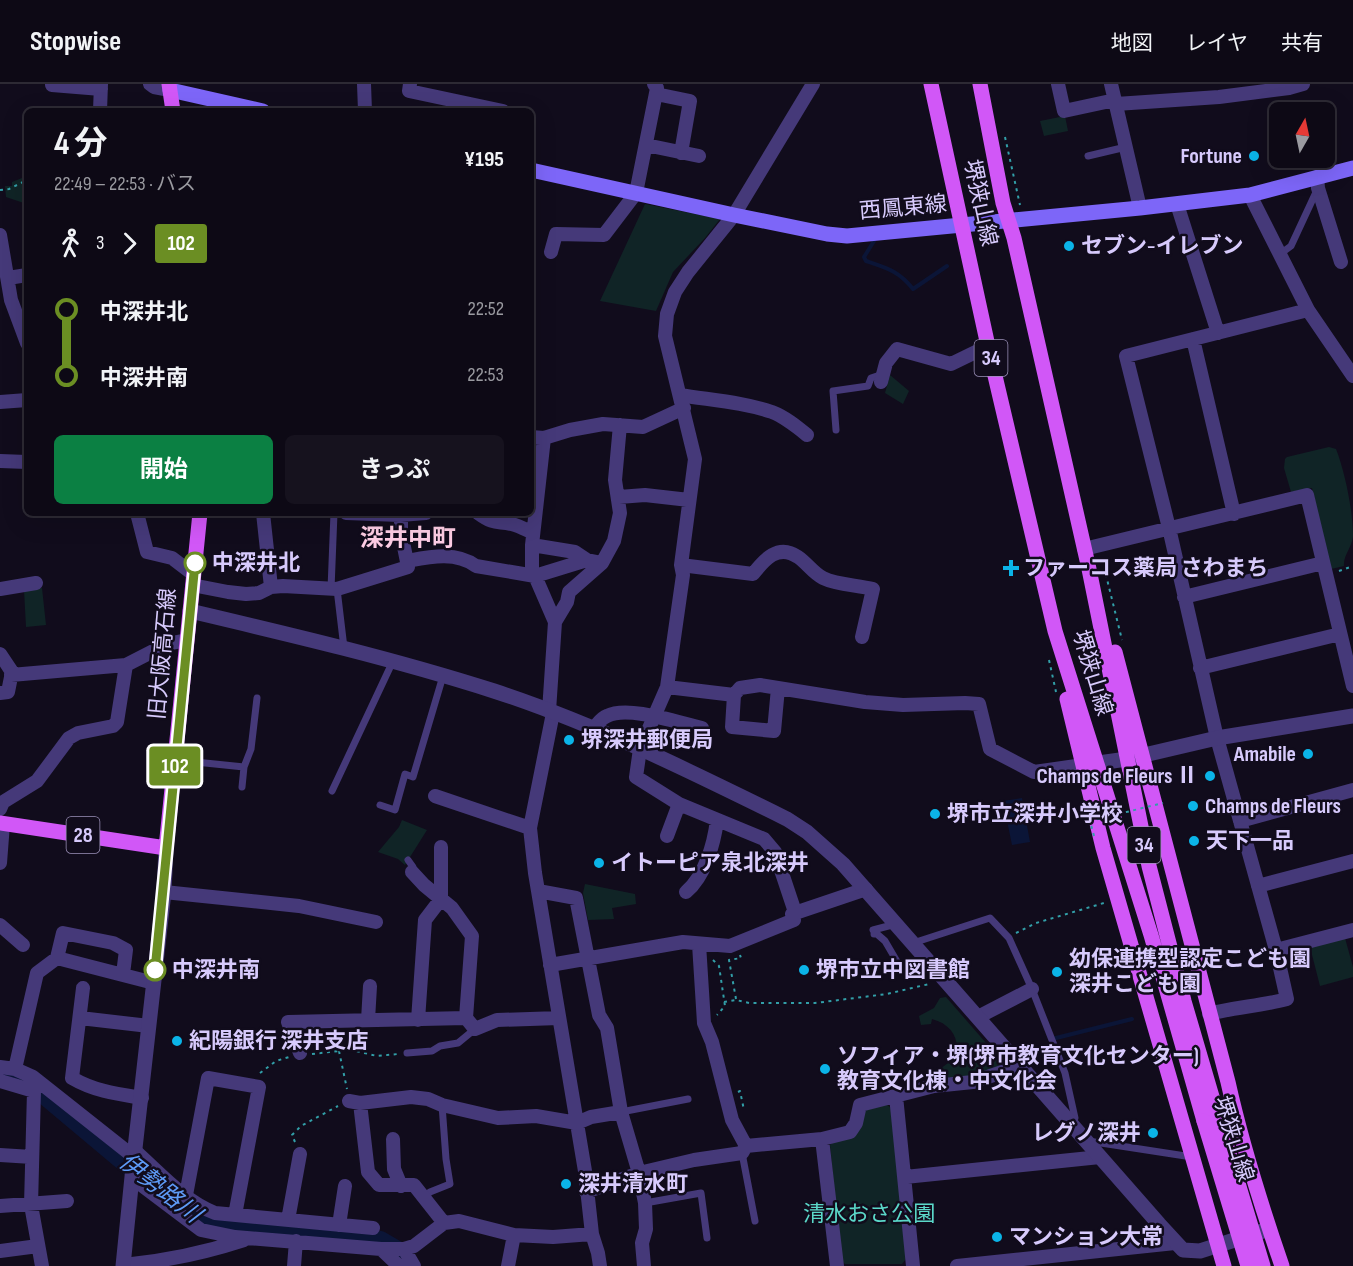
<!DOCTYPE html>
<html lang="ja">
<head>
<meta charset="utf-8">
<style>
	:root { --surface:#0d0915; --page:#16121e; --text:#f1f3f6; --muted:#9a9aa0; --line:#2d2a34; --accent:#0b8043 }
	body { margin:0; font-family:"Sofia Sans Condensed","Noto Sans JP",sans-serif; background:var(--page); color:var(--text); height:100vh; display:flex; flex-direction:column; font-size:22px; white-space:nowrap }
	* { box-sizing:border-box; margin:0 }
	p { font-size:20px; color:var(--muted) }
	.icon { flex:none; width:33px; height:33px; fill:none; stroke:currentColor; stroke-width:2; stroke-linecap:round; stroke-linejoin:round }
	.map { position:relative; flex:1; overflow:hidden }
	.sheet { position:absolute; left:24px; top:24px; width:510px; height:408px; display:flex; flex-direction:column; background:var(--surface); border-radius:9px; box-shadow:0 6px 24px #0002,0 0 0 2px var(--line) }
	.sheet>* { flex:none }
	.badge { padding:0 12px; border-radius:4px; font-size:21px; line-height:39px }
	.needle { width:39px; rotate:9deg }
	.buttons { position:absolute; left:1269px; top:18px; display:grid; gap:12px }
	.buttons a { display:grid; place-items:center; width:66px; height:66px; border-radius:9px; background:var(--surface); box-shadow:0 6px 24px #0002,0 0 0 2px var(--line); font-size:30px }
	.map>.badge { position:absolute; translate:-50% -50%; box-shadow:0 0 0 3px #fff }
	.legs { display:flex; align-items:center; gap:9px; height:66px; padding:0 30px; font-size:20px }
	.legs p { margin-inline-start:auto }
	.head { display:flex; align-items:center; justify-content:space-between; height:102px; padding:0 30px }
	h1 { font-size:33px; font-weight:700; line-height:45px }
	.action { display:flex; gap:12px; margin-top:auto; padding:12px 30px }
	.action a { flex:1; height:69px; border-radius:9px; background:var(--accent); color:#fff; font-size:24px; font-weight:700; line-height:69px; text-align:center }
	.action a+a { background:var(--page); color:var(--text) }
	ul { padding:0 30px; list-style:none }
	li { display:flex; align-items:center; gap:21px; height:66px; font-size:22px }
	li i { display:grid; place-items:center; width:9px; height:100%; margin:0 8px; background:currentColor }
	li i::after { content:''; width:15px; height:15px; margin:-8px; border:4px solid; border-radius:50%; background:var(--surface) }
	li p { margin-inline-start:auto }
	li:first-child i { background:linear-gradient(#0000 50%,currentColor 0) }
	li:last-child i { background:linear-gradient(currentColor 50%,#0000 0) }
	header { display:flex; align-items:center; gap:36px; box-sizing:border-box; height:84px; padding:0 30px; background:var(--surface); border-bottom:2px solid var(--line) }
	header strong { font-size:28px }
	nav { display:flex; gap:33px; margin-inline-start:auto; font-size:21px }
	.map>svg:first-child { display:block }
</style>
</head>
<body>
<header>
<strong>Stopwise</strong>
<nav><a>地図</a><a>レイヤ</a><a>共有</a></nav>
</header>
<div class="map">
<svg width="1353" height="1182" viewBox="0 0 1353 1182">
	<rect width="100%" height="100%" fill="#110c1c"/>
	<!-- green -->
	<path fill="#102426" d="M1065,32L1068,47L1044,52L1040,37Z
		M27,92V120L6,113L5,102H12V98Z
		M645,120L720,135L705,154L673,188L656,227L600,217Z
		M890,291L909,307L903,320L885,309Z
		M1329,363L1336,365C1345,388 1353,427 1353,452C1352,464 1343,471 1344,482L1331,485L1312,404L1291,408L1284,384L1285,375L1287,373Z
		M42,504L46,541L26,543L24,506Z
		M402,736L427,746L405,781L398,775L378,768L399,743Z
		M585,800L635,810L636,820L612,824L614,835L588,836L583,809Z
		M1345,854L1353,883V893L1320,902L1310,863Z
		M946,913L1000,975V983L968,994L928,996L927,989L936,988L948,979L952,981C963,961 955,941 932,935L931,940L921,941L919,932L934,924L940,914Z
		M886,1020L891,1024L906,1175L902,1180H845L841,1176L830,1061L864,1027Z"/>
	<!-- water -->
	<path fill="#0b1537" d="M1022,714L1030,758L1012,761L1003,717Z"/>
	<g fill="none" stroke-linecap="round" stroke-linejoin="round">
		<!-- stream -->
		<path stroke="#0b1537" stroke-width="4" d="M874,157L864,173L866,177C887,184 899,187 913,205L947,182
			M1056,954L1132,935"/>
		<!-- river -->
		<path stroke="#0b1537" stroke-width="22" d="M0,989L22,995L36,1002L191,1132L209,1141L380,1158L397,1168L407,1182"/>
		<!-- path -->
		<path stroke="#329fa8" stroke-width="2" stroke-dasharray="3 4.5" stroke-linecap="butt" d="M1005,53L1020,121
			M0,106L9,105L27,96
			M1104,483L1122,556
			M1339,487L1353,482
			M1049,576L1056,608
			M1016,849L1036,839L1104,819
			M713,876L719,882L725,922L717,931
			M736,915L729,876L741,874L740,871
			M724,918L736,916L749,919H815L887,910L929,900
			M339,967L347,1005
			M312,970L339,967H356L377,972L398,970
			M260,989L276,977L289,973
			M738,1008L740,1007L744,1026
			M295,1058L292,1051L301,1042L338,1022"/>
		<!-- service -->
		<path stroke="#453979" stroke-width="7" d="M1088,72L1126,63
			M1280,170L1291,162L1317,106
			M836,346L833,307L868,302L871,294L883,290
			M331,505L334,429
			M337,505L344,564
			M176,676L244,683
			M242,703L244,683L251,665L257,614
			M332,707L393,577
			M380,721L395,726L405,690L413,693L443,592
			M408,776L413,783L412,788
			M873,846L896,840
			M874,850H877L885,857L902,886L914,887L932,881
			M913,859L990,834L1009,854L1032,905L1065,989L1075,1034L1071,1038
			M407,969L432,967L440,962L458,959L475,945
			M621,1028L688,1015
			M1088,1057L1192,1073
			M742,1069L755,1137
			M424,1113L430,1108L450,1100L446,1075L442,1021
			M645,1119L701,1109L707,1154"/>
		<!-- minor -->
		<path stroke="#453979" stroke-width="14" d="M150,0L154,3L170,6
			M364,0L365,27
			M410,0L409,7L503,27
			M1058,0L1064,27L1115,16
			M1111,0L1140,124
			M52,1L101,5
			M656,10L690,17L681,69
			M1116,20L1219,13L1289,4L1303,0
			M100,27L101,0
			M646,61L699,72
			M1317,93L1318,104L1341,178
			M1250,111L1308,226L1353,292
			M1177,120L1218,249
			M0,151L11,216L27,259
			M551,168L556,150L604,151L636,109L657,4L654,0
			M8,194L27,191
			M1193,255L1234,430
			M881,298L886,279L897,265L951,280L988,262
			M680,311C710,316 743,318 772,328C785,333 796,342 807,351
			M0,318L27,316
			M531,353L544,354L570,346L603,340L643,343L684,324
			M544,354L532,461V485L555,538L549,627
			M0,377L27,378
			M619,413L645,411L689,416
			M137,429L147,468L172,474L193,490
			M263,429L271,503
			M346,429L400,431L426,429
			M478,429C496,442 497,436 515,441C522,443 526,447 533,448
			M532,461L575,468L587,476
			M1084,465L1307,411L1353,602
			M407,477C429,473 456,467 476,482L535,492L587,476L602,479
			M681,481L753,490C764,476 778,459 798,473C807,479 813,489 823,494C837,501 858,501 873,505L862,553
			M192,501L228,508L246,510L259,509L271,503L283,502L337,505L408,483L401,448V429
			M0,505L36,499
			M1184,513L1323,479
			M555,538L567,518L569,508L602,479L614,457L620,429L615,396L620,341
			M0,570L12,588L8,608L0,609
			M1200,584L1340,550
			M11,591L126,581L167,560L187,556
			M667,603L683,491L681,481L695,375L665,252L667,230L675,208L688,188L734,131L813,0
			M734,611L732,643L774,647L778,604
			M553,629L530,744L535,789L585,1087L592,1150L598,1169L600,1182
			M593,645C597,641 601,634 607,632C628,621 679,639 702,644
			M435,712L530,744
			M0,725L3,718L37,697L69,654L78,649L113,642L117,638L126,581
			M1240,737L1353,706
			M667,752L679,720
			M0,779L3,740
			M412,788L424,801L452,824L472,852L466,934
			M1258,802L1353,777
			M538,807L576,814L599,931L607,944L621,1028L639,1089L645,1119L646,1145L642,1159L644,1182
			M164,808L299,822L376,838
			M686,808C705,792 714,760 717,736
			M795,828L775,768L764,755L679,720L636,693L640,665L667,603L734,611L740,604L760,601L865,618L903,621L965,619L979,620L990,665L1034,688L1083,681
			M0,841L23,861
			M699,860L704,939L712,958L732,1036L746,1062L822,1055L850,1048L856,1039L860,1021L934,1002L973,998L1020,982
			M1276,866L1353,846
			M57,874L63,849L113,859L126,866L123,890
			M550,881L683,858L730,862L794,836L792,830L866,805
			M83,904L72,994C94,1007 117,1010 142,1014
			M1209,930C1235,923 1261,922 1287,915L1276,866L1217,654L1169,444L1126,272L1308,226
			M978,933L1032,905
			M80,934L149,942
			M368,936L370,902
			M418,936L425,836L441,815V763
			M300,969L288,938L466,934L475,945L497,936L559,934
			M0,983L15,985L33,993L134,1073
			M15,985L37,889L57,874L154,899
			M0,997L34,1007L31,1121L42,1182
			M896,1012L913,1182
			M349,1017L360,1019L411,1013L428,1015L442,1021L498,1034L536,1032L577,1039L591,1033L621,1028
			M360,1019L368,1088L379,1101H414L444,1139
			M393,1055L394,1085L401,1102
			M822,1055L837,1182
			M134,1066C159,1088 185,1118 215,1129L373,1144
			M0,1071L32,1073
			M905,1093L1100,1073
			M132,1094L201,1146L235,1153L381,1165L399,1182
			M586,1108L639,1089L694,1076L742,1069L746,1062
			M186,1111L208,994L259,1003L235,1131
			M0,1122L67,1117
			M288,1136L300,1070
			M339,1141L345,1102
			M381,1165H404L414,1162L444,1139L459,1137L514,1151L553,1153L592,1150
			M404,1165L414,1182
			M0,1167L38,1162
			M124,1181C166,1177 204,1169 244,1156
			M294,1182L296,1157
			M508,1182L514,1151
			M957,1182L1175,1159"/>
		<!-- tertiary -->
		<path stroke="#453979" stroke-width="15" d="M190,527C292,551 394,575 494,607C595,640 692,688 787,735L807,748L843,780L1159,1140L1183,1166L1200,1167L1269,1145
			M1084,681L1127,675L1217,654L1353,632
			M123,1182L134,1073L164,808L166,764"/>
		<!-- secondary -->
		<path stroke="#7d66f8" stroke-width="15" d="M170,6L263,27
			M531,86L734,131L827,150L847,152L1140,124L1250,111L1353,84"/>
		<!-- primary -->
		<path stroke="#d157f7" stroke-width="15" d="M169,0L173,27
			M931,0L988,262L1055,547L1151,851L1204,1037
			M980,0L1003,119L1014,154L1089,485L1149,782L1184,917L1218,1033
			M1115,568L1228,998C1242,1061 1261,1121 1282,1182
			M1067,615L1103,764L1224,1182
			M0,739L166,764L200,429"/>
		<!-- path-bridge -->
		<path stroke="#329fa8" stroke-width="2" stroke-dasharray="3 4.5" stroke-linecap="butt" d="M1094,752L1090,737L1163,719"/>
		<!-- primary-bridge -->
		<path stroke="#d157f7" stroke-width="15" d="M1218,1033L1263,1182
			M1204,1037L1248,1182"/>
	</g>
	<g fill="none" stroke-linecap="round" stroke-linejoin="round">
		<defs>
			<path id="line-1" d="M155,886L195,479"/>
		</defs>
		<!-- line-1 casing -->
		<use href="#line-1" stroke="#fff" stroke-width="14"/>
		<!-- line-1 -->
		<use href="#line-1" stroke="#6b8e23" stroke-width="9"/>
	</g>
	<!-- markers -->
	<g fill="#0bb4e8" stroke="#110c1c" stroke-width="2">
		<circle cx="1254" cy="72" r="6"/>
		<circle cx="1069" cy="162" r="6"/>
		<path d="M1008 475h6v6h6v6h-6v6h-6v-6h-6v-6h6z"/>
		<circle cx="569" cy="656" r="6"/>
		<circle cx="1308" cy="670" r="6"/>
		<circle cx="1210" cy="692" r="6"/>
		<circle cx="1193" cy="722" r="6"/>
		<circle cx="935" cy="730" r="6"/>
		<circle cx="1194" cy="757" r="6"/>
		<circle cx="599" cy="779" r="6"/>
		<circle cx="804" cy="886" r="6"/>
		<circle cx="1057" cy="888" r="6"/>
		<circle cx="177" cy="957" r="6"/>
		<circle cx="825" cy="985" r="6"/>
		<circle cx="1153" cy="1049" r="6"/>
		<circle cx="566" cy="1100" r="6"/>
		<circle cx="997" cy="1153" r="6"/>
	</g>
	<g fill="#fff" stroke="#6b8e23" stroke-width="3">
		<circle cx="195" cy="479" r="10"/>
		<circle cx="155" cy="886" r="10"/>
	</g>
	<g text-anchor="middle" dominant-baseline="central" stroke-width="5" stroke-linejoin="round" paint-order="stroke">
		<!-- shield labels -->
		<g fill="#110c1c" stroke="#9c91b9" stroke-width="1.5">
			<rect x="974.5" y="256" width="33" height="36" rx="4.5"/>
			<rect x="66.5" y="733" width="33" height="36" rx="4.5"/>
			<rect x="1127.5" y="743" width="33" height="36" rx="4.5"/>
		</g>
		<g font-size="21" font-weight="bold" fill="#d7cafc">
			<text x="991" y="274">34</text>
			<text x="83" y="751">28</text>
			<text x="1144" y="761">34</text>
		</g>
		<!-- poi labels -->
		<g font-size="22" font-weight="bold" fill="#d7cafc" stroke="#110c1c" text-anchor="start">
			<text x="1242" y="72" text-anchor="end">Fortune</text>
			<text x="1081" y="162">セブン-イレブン</text>
			<text x="1023" y="484">ファーコス薬局 さわまち</text>
			<text x="581" y="656">堺深井郵便局</text>
			<text x="1296" y="670" text-anchor="end">Amabile</text>
			<text x="1198" y="692" text-anchor="end">Champs de Fleurs Ⅱ</text>
			<text x="1205" y="722">Champs de Fleurs</text>
			<text x="947" y="730">堺市立深井小学校</text>
			<text x="1206" y="757">天下一品</text>
			<text x="611" y="779">イトーピア泉北深井</text>
			<text x="1069" y="875">幼保連携型認定こども園<tspan x="1069" dy="25">深井こども園</tspan></text>
			<text x="816" y="886">堺市立中図書館</text>
			<text x="189" y="957">紀陽銀行 深井支店</text>
			<text x="837" y="972">ソフィア・堺(堺市教育文化センター)<tspan x="837" dy="25">教育文化棟・中文化会</tspan></text>
			<text x="1141" y="1049" text-anchor="end">レグノ深井</text>
			<text x="578" y="1100">深井清水町</text>
			<text x="1009" y="1153">マンション大常</text>
		</g>
		<!-- street labels -->
		<g font-size="22" fill="#d7cafc" stroke="#110c1c">
			<text transform="translate(980 119) rotate(78)">堺狭山線</text>
			<text transform="translate(903 124) rotate(-5)">西鳳東線</text>
			<text transform="translate(163 570) rotate(-85)">旧大阪高石線</text>
			<text transform="translate(1092 589) rotate(73)">堺狭山線</text>
			<text transform="translate(1233 1055) rotate(73)">堺狭山線</text>
		</g>
		<!-- stop labels -->
		<g font-size="22" font-weight="bold" fill="#d7cafc" stroke="#110c1c" text-anchor="start">
			<text x="212" y="479">中深井北</text>
			<text x="172" y="886">中深井南</text>
		</g>
		<!-- park labels -->
		<g font-size="22" fill="#5bd8c9" stroke="#110c1c">
			<text x="869" y="1130">清水おさ公園</text>
		</g>
		<!-- neighbourhood labels -->
		<g font-size="24" font-weight="bold" fill="#fdcce4" stroke="#110c1c">
			<text x="408" y="454">深井中町</text>
		</g>
		<!-- water labels -->
		<g font-size="24" font-style="italic" fill="#5e9bf7" stroke="#110c1c">
			<text transform="translate(160 1104) rotate(38)">伊勢路川</text>
		</g>
	</g>
</svg>
<div class="buttons">
<a><svg class="needle" viewBox="-14 -14 28 28"><path d="M0-13l5 13h-10z" fill="#e53935"/><path d="M0 13l5-13h-10z" fill="#9a9aa0"/></svg></a>
</div>
<b class="badge" style="left:175px;top:682px;background:#6b8e23;color:#fff">102</b>
<section class="sheet">
<div class="head"><div><h1>4 分</h1><p>22:49 – 22:53 · バス</p></div><b>¥195</b></div>
<div class="legs"><svg class="icon" aria-label="walk" viewBox="0 0 24 24"><circle cx="13" cy="4" r="2"/><path d="M13 8l-2 6 4 7M11 14l-3 7M7 12l3-4h3l4 4"/></svg>3<svg class="icon" aria-label="forward" viewBox="0 0 24 24"><path d="M9 5l7 7-7 7"/></svg><b class="badge" style="background:#6b8e23;color:#fff">102</b></div>
<ul>
<li><i style="color:#6b8e23"></i><b>中深井北</b><p>22:52</p></li>
<li><i style="color:#6b8e23"></i><b>中深井南</b><p>22:53</p></li>
</ul>
<div class="action"><a>開始</a><a>きっぷ</a></div>
</section>
</div>
</body>
</html>
